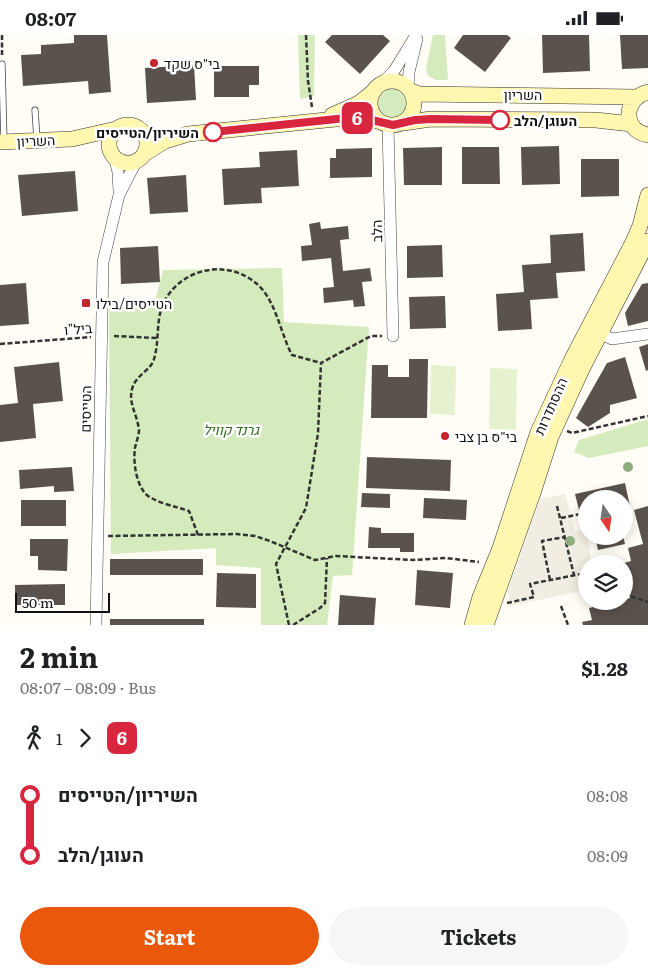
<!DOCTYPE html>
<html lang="en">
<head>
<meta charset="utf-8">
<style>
	:root { --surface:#fff; --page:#f6f6f6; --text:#202124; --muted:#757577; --accent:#ea580c }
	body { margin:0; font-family:Literata,Heebo,serif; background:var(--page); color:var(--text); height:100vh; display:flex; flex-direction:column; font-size:19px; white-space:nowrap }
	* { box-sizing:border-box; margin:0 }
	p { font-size:16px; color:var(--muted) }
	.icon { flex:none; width:28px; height:28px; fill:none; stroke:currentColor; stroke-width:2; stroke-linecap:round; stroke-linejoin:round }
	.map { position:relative; height:590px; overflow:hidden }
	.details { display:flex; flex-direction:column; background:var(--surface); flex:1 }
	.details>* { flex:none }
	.badge { padding:0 10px; border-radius:8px; font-size:18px; line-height:32px }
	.needle { width:32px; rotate:167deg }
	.fabs { position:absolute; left:578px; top:455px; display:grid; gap:10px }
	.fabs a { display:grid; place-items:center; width:55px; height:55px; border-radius:50%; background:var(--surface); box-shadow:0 2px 12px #0003; font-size:25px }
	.scale { position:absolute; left:15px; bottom:12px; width:95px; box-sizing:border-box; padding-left:5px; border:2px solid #111; border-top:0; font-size:14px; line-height:18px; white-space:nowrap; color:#111; -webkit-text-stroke:4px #fff; paint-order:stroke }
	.map>.badge { position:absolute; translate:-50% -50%; box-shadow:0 0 0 2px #fff }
	.legs { display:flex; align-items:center; gap:8px; height:55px; padding:0 20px; font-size:16px }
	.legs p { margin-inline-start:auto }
	.overview { display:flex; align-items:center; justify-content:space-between; height:85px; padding:0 20px }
	h1 { font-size:28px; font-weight:700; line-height:38px }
	.primary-button { display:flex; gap:10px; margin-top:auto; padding:10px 20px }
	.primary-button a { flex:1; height:58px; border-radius:30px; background:var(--accent); color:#fff; font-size:20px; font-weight:700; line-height:58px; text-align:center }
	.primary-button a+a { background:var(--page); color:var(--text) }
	ul { padding:0 20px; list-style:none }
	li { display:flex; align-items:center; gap:18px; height:60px; font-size:19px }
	li i { display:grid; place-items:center; width:8px; height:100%; margin:0 6px; background:currentColor }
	li i::after { content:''; width:12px; height:12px; margin:-6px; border:4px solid; border-radius:50%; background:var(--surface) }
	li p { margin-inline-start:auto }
	li:first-child i { background:linear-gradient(#0000 50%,currentColor 0) }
	li:last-child i { background:linear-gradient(currentColor 50%,#0000 0) }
	.status { display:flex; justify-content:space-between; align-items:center; height:35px; padding:0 25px; background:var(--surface); direction:ltr }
	.status svg { height:14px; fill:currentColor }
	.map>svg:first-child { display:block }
</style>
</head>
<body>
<div class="status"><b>08:07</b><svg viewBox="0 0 49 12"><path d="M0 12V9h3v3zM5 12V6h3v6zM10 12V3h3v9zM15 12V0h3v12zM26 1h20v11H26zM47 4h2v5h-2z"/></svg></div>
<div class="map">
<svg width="648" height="590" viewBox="0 0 648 590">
	<rect width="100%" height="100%" fill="#fffdf5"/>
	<!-- green -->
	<path fill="#d5ebbd" d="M298,0H315L314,61L300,64Z
		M433,0H445L448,45H436L428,41L426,33Z
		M376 68a16 16 0 1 1 32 0a16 16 0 1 1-32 0Z
		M282,233L284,287L369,292L352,540L333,541L327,590H261V533L216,530V513L111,519L109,273L154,269L163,235Z
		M648,384V411L589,423L574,417L579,405Z"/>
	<!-- pitch -->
	<path fill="#e6f2cf" d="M431,330L456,331L455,380L430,379Z
		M490,333L517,334L516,395L489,394Z"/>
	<!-- plaza -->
	<path fill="#f1ede2" d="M565,459L575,497L586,494L592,529H586V555L510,571L508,556L540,464Z"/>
	<!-- building -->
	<path fill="#5a524d" d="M74,0H107L111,57L89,59L88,46L23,51L21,20L41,19V10L74,8Z
		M332,0H383L390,6L360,39L325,7Z
		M463,0H507L511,3L485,37L454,13Z
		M542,0H589L590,36L543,38Z
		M620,0H648V33L622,34Z
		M194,30L196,65L147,68L145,33Z
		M214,31H259V50H249V62H214Z
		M559,111L560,149L522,150L521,112Z
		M442,112V150H404L403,113Z
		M462,112H499L500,149H462Z
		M372,113V142L330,143V123H336V114Z
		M297,115L299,151L261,153L262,168L224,170L222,134L260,132L259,117Z
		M581,124H619V161L581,162Z
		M75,136L78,176L22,181L18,140Z
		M186,140L188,177L150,179L147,143Z
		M320,187L321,194L348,191L349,204L340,205L343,236L370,233L372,246L362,247L365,271L354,272L353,265L324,268L323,253L334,252L331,223L302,226L301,211L312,210L309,189Z
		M583,198L585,236L556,238L558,263L530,265L532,294L498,296L496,259L524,257L522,230L551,228L550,200Z
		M442,210L443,242L407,243V211Z
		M158,211L160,247L121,249L120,213Z
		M26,248L29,289L0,291V250Z
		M648,248V286L628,291L625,278L642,249Z
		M445,261L446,293L410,294L409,262Z
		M648,309V335L646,336L639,312Z
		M625,322L637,363L610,370V378L588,392L576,383L607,328Z
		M409,324H428L427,383H371L372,330H388V342H409Z
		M59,327L63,366L33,369L36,403L0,407V370L18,368L14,332Z
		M367,422L451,425L450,456L366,453Z
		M72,432L74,456L54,457V451L20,454L19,435Z
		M625,448L632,481L624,483V464H586V482L581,483L575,459Z
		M362,458L390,459V473L361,472Z
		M424,463L467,465L466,485L423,483Z
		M21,465H66V491H21Z
		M648,471V590H583L582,587L592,585L589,573L617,566H624V565L630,563L624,540V528L631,526L628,513L643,509L634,475Z
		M369,492L381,493V498H414V517H400V513H368Z
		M595,501H623L625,509L598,515Z
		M30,504H68L67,536L38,535V521H30Z
		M110,524H203V540H110Z
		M417,535L453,538L450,573L415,570Z
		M217,538L256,539V573L216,572Z
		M65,549V570H15V550Z
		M340,560L376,563L374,590H338Z
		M110,584H204V590H110Z"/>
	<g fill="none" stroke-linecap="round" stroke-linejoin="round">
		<defs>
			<path id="lane" d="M2,29L4,107
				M35,75L37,105"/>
			<path id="street" d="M379,51L394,36L416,0
				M408,53L409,37L417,4
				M388,90L393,301
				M114,121L118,137L119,156
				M594,296L612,304L648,299
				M96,590L103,227L119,160L137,125"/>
			<path id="secondary" d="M370 68a22 22 0 1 1 44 0a22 22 0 1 1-44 0Z
				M411,56L420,59L636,62
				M648,57C623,63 622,96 648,100
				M332,80L359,68L374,56
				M403,88L431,84L596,85L631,89
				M109 109a19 19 0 1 1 38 0a19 19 0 1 1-38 0Z
				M0,107L72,104L116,94
				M144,119L165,106L188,99L346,83H363L381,87
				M472,590L480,562L500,513L538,397L571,326L633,207L640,191L648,160
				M486,590L533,458L551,402L583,332L648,206"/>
		</defs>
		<!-- lane casing -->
		<use href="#lane" stroke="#444" stroke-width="7"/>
		<!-- street casing -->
		<use href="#street" stroke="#444" stroke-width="12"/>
		<!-- secondary casing -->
		<use href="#secondary" stroke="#333" stroke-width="16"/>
		<!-- path -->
		<path stroke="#333" stroke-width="2.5" stroke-dasharray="5 2.5" stroke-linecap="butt" d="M2,0V20
			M306,0L308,46L312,72
			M114,301L157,303
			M0,309L91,302
			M567,396L572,398L648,381
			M557,471L574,540
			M561,483L580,479
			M198,500L189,476C178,472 151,467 144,457C136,446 133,427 135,413C136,407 139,401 139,395C137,378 127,367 133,351C137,340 151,335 154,324C160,305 155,283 165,265C185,230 234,223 262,254C277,272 281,299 292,320L321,328
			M108,501L237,499L255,501L270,506L315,525L336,521L413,525L446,523L479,527
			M550,545L542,506L565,502
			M624,559L648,567
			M613,566V567
			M507,568L534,562L530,549L586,538
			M561,571L568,590
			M289,590L276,529L306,473L318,398L321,328L371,301H382
			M293,590L320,573L325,568L327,523"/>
		<!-- lane -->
		<use href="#lane" stroke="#fff" stroke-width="5.5"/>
		<!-- street -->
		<use href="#street" stroke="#fff" stroke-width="11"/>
		<!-- secondary -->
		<use href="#secondary" stroke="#fff6b0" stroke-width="15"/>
	</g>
	<!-- trees -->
	<g fill="#8dad7f">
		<circle cx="628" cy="432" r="5"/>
		<circle cx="570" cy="506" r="5"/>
	</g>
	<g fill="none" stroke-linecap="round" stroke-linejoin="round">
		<defs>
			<path id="line-1" d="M213,97L346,83H363L393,90L415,85L431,84L500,85"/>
		</defs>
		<!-- line-1 casing -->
		<use href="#line-1" stroke="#fff" stroke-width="11"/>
		<!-- line-1 -->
		<use href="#line-1" stroke="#d7263d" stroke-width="8"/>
	</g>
	<!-- markers -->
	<g fill="#c4262e" stroke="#fff" stroke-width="2">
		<circle cx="154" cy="28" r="5"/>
		<rect x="81" y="263" width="10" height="10" rx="2.5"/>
		<circle cx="445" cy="401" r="5"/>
	</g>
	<g fill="#fff" stroke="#d7263d" stroke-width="2.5">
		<circle cx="500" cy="85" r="9"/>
		<circle cx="213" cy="97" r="9"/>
	</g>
	<g text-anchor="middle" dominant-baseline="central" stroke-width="5" stroke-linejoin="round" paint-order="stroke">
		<!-- poi labels -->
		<g font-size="14" fill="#111" stroke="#fff" text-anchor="start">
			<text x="164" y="28">בי"ס שקד</text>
			<text x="96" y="268">הטייסים/בילו</text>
			<text x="455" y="401">בי"ס בן צבי</text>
		</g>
		<!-- street labels -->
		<g font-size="14" fill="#111" stroke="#fff">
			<text x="523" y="59">השריון</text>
			<text transform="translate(36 105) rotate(-3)">השריון</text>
			<text transform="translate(376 196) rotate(-91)">הלב</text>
			<text transform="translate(78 293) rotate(-5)">ביל"ו</text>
			<text transform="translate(550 371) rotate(-66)">ההסתדרות</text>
			<text transform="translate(85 374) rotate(-89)">הטייסים</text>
		</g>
		<!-- stop labels -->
		<g font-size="14" font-weight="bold" fill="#111" stroke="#fff" text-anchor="start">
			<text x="514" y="85">העוגן/הלב</text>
			<text x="199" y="97" text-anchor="end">השיריון/הטייסים</text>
		</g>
		<!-- park labels -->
		<g font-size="14" font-style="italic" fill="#2f6b1f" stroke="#fff">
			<text x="231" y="394">גרנד קוויל</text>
		</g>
	</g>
</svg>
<div class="fabs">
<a><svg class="needle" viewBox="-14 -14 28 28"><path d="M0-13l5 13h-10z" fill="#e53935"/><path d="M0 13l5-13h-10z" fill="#757577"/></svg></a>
<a><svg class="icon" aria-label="layers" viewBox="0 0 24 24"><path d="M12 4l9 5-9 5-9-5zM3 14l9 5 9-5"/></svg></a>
</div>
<div class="scale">50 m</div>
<b class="badge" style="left:357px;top:83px;background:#d7263d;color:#fff">6</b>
</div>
<section class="details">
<div class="overview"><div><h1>2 min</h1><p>08:07 – 08:09 · Bus</p></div><b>$1.28</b></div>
<div class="legs"><svg class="icon" aria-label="walk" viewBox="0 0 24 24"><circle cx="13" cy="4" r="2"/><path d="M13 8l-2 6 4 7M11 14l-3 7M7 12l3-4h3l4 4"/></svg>1<svg class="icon" aria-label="forward" viewBox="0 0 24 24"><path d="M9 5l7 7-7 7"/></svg><b class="badge" style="background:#d7263d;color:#fff">6</b></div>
<ul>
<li><i style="color:#d7263d"></i><b>השיריון/הטייסים</b><p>08:08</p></li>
<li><i style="color:#d7263d"></i><b>העוגן/הלב</b><p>08:09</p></li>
</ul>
<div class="primary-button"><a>Start</a><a>Tickets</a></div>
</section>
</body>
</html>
